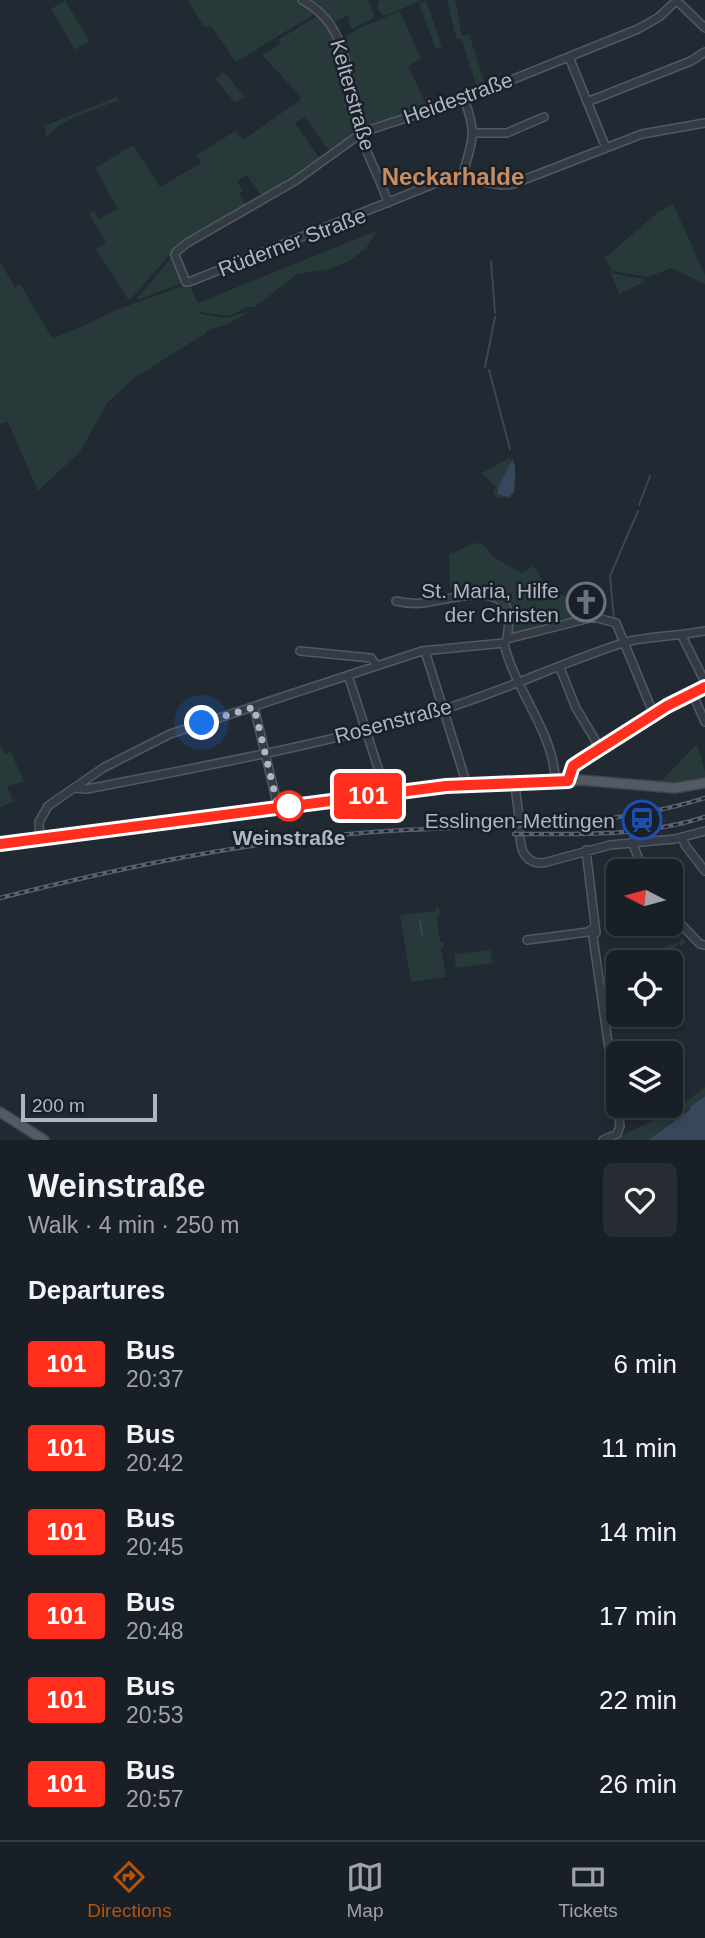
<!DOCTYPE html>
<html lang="en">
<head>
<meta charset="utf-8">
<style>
	:root { --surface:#191f26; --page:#262c32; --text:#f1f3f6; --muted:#9fa2a7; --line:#373d43; --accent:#b45309 }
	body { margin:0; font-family:Helvetica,sans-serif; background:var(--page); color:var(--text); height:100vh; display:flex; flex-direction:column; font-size:26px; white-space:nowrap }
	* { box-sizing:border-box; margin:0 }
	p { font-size:23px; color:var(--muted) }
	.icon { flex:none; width:38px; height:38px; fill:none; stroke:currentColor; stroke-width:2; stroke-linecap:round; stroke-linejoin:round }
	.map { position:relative; height:1140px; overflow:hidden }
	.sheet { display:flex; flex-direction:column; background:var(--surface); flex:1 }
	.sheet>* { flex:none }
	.badge { padding:0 14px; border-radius:5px; font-size:24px; line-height:46px }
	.needle { width:46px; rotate:276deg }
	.controls { position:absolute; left:606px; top:859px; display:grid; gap:14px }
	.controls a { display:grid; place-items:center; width:77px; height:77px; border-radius:10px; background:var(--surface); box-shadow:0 4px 10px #0003,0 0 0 2px var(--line); font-size:35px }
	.scale { position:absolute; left:21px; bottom:18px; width:136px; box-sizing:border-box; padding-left:7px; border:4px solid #aeb6c1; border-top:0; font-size:19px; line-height:24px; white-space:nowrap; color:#aeb6c1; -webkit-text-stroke:5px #1a2029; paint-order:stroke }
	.you { position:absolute; width:35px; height:35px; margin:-18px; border:5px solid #fff; border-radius:50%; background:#1a73e8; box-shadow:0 0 0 10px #1a73e833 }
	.map>.badge { position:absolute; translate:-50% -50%; box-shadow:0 0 0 4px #fff }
	h2 { padding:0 28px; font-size:26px; line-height:63px }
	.round { display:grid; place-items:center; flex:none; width:74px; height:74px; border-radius:10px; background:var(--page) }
	.overview { display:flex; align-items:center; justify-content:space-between; height:119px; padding:0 28px }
	h1 { font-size:33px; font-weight:700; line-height:52px }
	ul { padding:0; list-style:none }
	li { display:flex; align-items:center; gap:21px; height:84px; padding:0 28px }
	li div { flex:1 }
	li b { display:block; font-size:26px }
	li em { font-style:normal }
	li .badge { min-width:77px; font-weight:700; text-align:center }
	.tabs { display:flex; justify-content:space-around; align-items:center; height:98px; border-top:2px solid var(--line); background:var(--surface); font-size:19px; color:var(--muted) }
	.tabs a { display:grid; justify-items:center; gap:4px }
	.tabs .on { color:var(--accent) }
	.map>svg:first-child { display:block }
</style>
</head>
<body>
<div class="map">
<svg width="705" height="1140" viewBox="0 0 705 1140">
	<rect width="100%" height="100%" fill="#212933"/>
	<!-- green -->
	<path fill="#273939" d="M65,0L89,41L75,50L51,9Z
		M187,0H296L316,13L236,62L210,25L205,28Z
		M307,0H368L375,17L353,29L350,27L348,15L333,23L324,12Z
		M379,0H423L384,16L381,14L377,8Z
		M426,0L442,47L436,49L419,4Z
		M447,0H455L462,36L469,34L486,88L478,91L461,38L458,40L456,37Z
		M400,11L421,59L408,66L428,108L366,127L361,123L360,112H358L342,40L359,28Z
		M317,16H321C343,50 348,90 356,130L355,134L331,153L305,117L295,123L321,160L263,198L247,175L237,181L243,191L239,194L247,207L168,257L129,301L96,249L106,243L89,214L94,211L99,219L118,209L95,168L133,145L160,187L201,163L197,155L235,131L243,140L300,100V96L262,55L281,43L278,40Z
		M224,72L245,97L235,103L215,78Z
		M117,97L119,100C98,109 58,119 47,138L44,126Z
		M673,204L705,275V284L672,268L647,277L612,271L605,258L658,212Z
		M378,230L366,248L348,262L329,269L297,274L255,307H247L229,316L200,312V314L226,318L248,312L226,325L207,330L206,333L133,379L107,403L80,452L38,491L8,422L0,424V262L15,287L20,285L22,287L52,338C77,331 98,317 122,308C144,300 167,291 189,284L198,303Z
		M172,257H174L182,283L138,300L137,298Z
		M611,273L643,279L644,282L619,294Z
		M509,458L513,459C517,470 517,489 511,498H497L493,493L496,487L482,473Z
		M475,543L482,544L490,552L489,554L521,573L533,566L549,589L578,602L583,618L511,637C512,592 503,600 464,593L458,591L457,587H450L449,554Z
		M697,744L705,771V779L679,783H659Z
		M0,745L4,754L11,752L24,782L7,786L13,802L0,807Z
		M436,907H439L440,915L437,916L440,942H444V946L441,948L446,977L411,982L400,915L436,911Z
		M682,938L686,942L681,946L679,944L658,962H639L636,952L639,955L680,942V939Z
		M490,950L493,963L456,968L454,954Z
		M705,1087V1096L648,1140H612L675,1110Z"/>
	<!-- water -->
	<path fill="#38475b" d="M512,461L515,465L514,492L508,497L498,494V487Z
		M705,1096V1140H648L689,1110L691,1106Z"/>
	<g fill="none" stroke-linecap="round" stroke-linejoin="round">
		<!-- stream -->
		<path stroke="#38475b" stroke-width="2" d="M491,261L495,313
			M485,367L495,317
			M489,370L510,449
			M639,505L650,476
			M614,620L610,576L638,511
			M420,920L422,934"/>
		<defs>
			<path id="minor" d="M302,0C356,29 344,87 362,138C369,160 381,180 388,203
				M676,0L705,28
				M677,0L659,17L638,29L464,99L363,132L295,181L187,243L176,252L175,255L186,282H189L446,179C469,174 490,188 513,184L642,134L705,123
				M569,57L606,148
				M587,102L691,61L705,52
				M474,133H507L544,117
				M462,177C472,141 478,135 464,99
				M396,601C405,603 414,604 423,603C443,601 493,584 506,607C511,615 508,630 507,639
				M682,636L705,682
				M504,643L507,639L594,617L616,623L654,715
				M504,643C513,687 556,736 555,781
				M300,651L371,658L377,666
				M425,651L467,785
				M560,668L576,708L600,748
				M348,675L380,774L384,793
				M692,693L705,722
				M254,707L278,807
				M568,781L570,772L577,762L673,703L705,687
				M515,783C516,795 518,807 519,818C520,836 517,864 543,863L610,845L675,839L705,831
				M74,788L87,789C205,766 325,744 441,710C504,691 563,662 626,642C648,636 680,636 705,631
				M682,837L685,845L705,871
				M40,839L39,822L48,806L103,768L170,734L422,651L504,643
				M632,842L644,872
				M586,850L596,933
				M670,913L700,944L705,945
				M592,930L620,1126L617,1134L603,1140
				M527,940L588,932L594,927"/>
			<path id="major" d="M0,844L459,785L580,780L675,788L705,783
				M0,1112L44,1140"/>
		</defs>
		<!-- minor casing -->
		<use href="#minor" stroke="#515962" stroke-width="10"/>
		<!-- major casing -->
		<use href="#major" stroke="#3d444e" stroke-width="12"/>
		<!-- minor -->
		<use href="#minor" stroke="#343b44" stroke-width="7"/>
		<!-- major -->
		<use href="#major" stroke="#525a64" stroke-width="9"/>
		<defs>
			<path id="rail" d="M514,834C578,834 643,837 705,817
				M0,898C119,868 239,843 361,833C475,823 595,833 705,798"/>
		</defs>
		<!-- rail casing -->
		<use href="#rail" stroke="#58616d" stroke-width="4.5"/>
		<!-- rail -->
		<use href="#rail" stroke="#1a2029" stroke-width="2" stroke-dasharray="5" stroke-linecap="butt"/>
	</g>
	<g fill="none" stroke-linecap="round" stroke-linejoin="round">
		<defs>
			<path id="line" d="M0,844L446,786L568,781L573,766L582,760L667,706L705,687"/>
		</defs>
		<!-- line casing -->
		<use href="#line" stroke="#fff" stroke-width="16"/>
		<!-- line -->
		<use href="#line" stroke="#ff2e1d" stroke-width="10"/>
		<!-- walk -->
		<path stroke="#aeb6c1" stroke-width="7" stroke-dasharray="0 12.6" d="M202,723L254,707L278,807L289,806"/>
	</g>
	<!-- icons -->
	<defs>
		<symbol id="church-ring" viewBox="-11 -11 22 22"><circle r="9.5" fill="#1a2029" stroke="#6b7280" stroke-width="1.5"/><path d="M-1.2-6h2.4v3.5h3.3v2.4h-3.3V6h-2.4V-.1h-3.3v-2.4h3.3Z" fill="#6b7280"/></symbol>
		<symbol id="station-ring" viewBox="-11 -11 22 22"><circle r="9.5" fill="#1a2029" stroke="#1a4fb4" stroke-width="1.5"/><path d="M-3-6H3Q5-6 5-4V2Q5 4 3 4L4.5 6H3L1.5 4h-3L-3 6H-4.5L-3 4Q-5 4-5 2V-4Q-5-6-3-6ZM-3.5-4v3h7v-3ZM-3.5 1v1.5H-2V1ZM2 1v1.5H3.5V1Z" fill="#1a4fb4"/></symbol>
	</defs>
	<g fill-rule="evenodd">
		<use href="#church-ring" x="564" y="580" width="44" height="44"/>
		<use href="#station-ring" x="620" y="798" width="44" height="44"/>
	</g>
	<!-- markers -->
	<circle fill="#fff" stroke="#ff2e1d" stroke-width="3.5" cx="289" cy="806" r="14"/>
	<g text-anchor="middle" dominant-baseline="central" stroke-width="5" stroke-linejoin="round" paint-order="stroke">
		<!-- street labels -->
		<g font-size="21" fill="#aeb6c1" stroke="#1a2029">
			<text transform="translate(353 95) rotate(74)">Kelterstraße</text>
			<text transform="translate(458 98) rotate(-20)">Heidestraße</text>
			<text transform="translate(292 242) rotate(-21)">Rüderner Straße</text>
			<text transform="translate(393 721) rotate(-15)">Rosenstraße</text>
		</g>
		<!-- poi labels -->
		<g font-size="21" fill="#aeb6c1" stroke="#1a2029" text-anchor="end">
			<text x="559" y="590">St. Maria, Hilfe<tspan x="559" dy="24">der Christen</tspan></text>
			<text x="615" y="820">Esslingen-Mettingen</text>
		</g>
		<!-- stop labels -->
		<g font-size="21" font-weight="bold" fill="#aeb6c1" stroke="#1a2029">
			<text x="289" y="837">Weinstraße</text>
		</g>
		<!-- quarter labels -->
		<g font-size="24" font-weight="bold" fill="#c88c62" stroke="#1a2029">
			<text x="453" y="176">Neckarhalde</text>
		</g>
	</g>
</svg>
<div class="controls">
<a><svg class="needle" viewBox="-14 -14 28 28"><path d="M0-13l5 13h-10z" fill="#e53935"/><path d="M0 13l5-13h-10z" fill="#9fa2a7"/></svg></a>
<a><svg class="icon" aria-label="locate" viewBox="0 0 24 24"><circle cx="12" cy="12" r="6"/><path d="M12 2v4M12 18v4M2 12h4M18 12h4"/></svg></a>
<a><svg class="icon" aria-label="layers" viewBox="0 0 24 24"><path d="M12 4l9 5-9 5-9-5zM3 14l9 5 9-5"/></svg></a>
</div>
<div class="scale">200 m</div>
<div class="you" style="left:202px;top:723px"></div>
<b class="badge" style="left:368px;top:796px;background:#ff2e1d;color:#fff">101</b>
</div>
<section class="sheet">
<div class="overview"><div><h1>Weinstraße</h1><p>Walk · 4 min · 250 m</p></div><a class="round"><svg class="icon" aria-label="heart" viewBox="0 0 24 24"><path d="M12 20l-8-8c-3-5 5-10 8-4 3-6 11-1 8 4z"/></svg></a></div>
<h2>Departures</h2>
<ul>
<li><span class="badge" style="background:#ff2e1d;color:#fff">101</span><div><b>Bus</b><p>20:37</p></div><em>6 min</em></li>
<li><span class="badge" style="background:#ff2e1d;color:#fff">101</span><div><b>Bus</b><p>20:42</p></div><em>11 min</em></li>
<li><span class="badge" style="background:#ff2e1d;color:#fff">101</span><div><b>Bus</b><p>20:45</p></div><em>14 min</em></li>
<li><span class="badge" style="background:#ff2e1d;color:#fff">101</span><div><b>Bus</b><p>20:48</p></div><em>17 min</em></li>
<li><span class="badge" style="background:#ff2e1d;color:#fff">101</span><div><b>Bus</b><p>20:53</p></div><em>22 min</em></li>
<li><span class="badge" style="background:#ff2e1d;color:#fff">101</span><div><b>Bus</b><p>20:57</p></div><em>26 min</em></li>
</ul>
</section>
<nav class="tabs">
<a class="on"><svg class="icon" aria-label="directions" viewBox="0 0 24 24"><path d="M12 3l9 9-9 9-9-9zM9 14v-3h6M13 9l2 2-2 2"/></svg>Directions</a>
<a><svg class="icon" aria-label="map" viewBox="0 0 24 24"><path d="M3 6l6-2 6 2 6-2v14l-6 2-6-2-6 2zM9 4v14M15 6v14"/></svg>Map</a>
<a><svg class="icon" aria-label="tickets" viewBox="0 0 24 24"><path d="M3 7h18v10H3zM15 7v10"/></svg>Tickets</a>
</nav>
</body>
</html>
